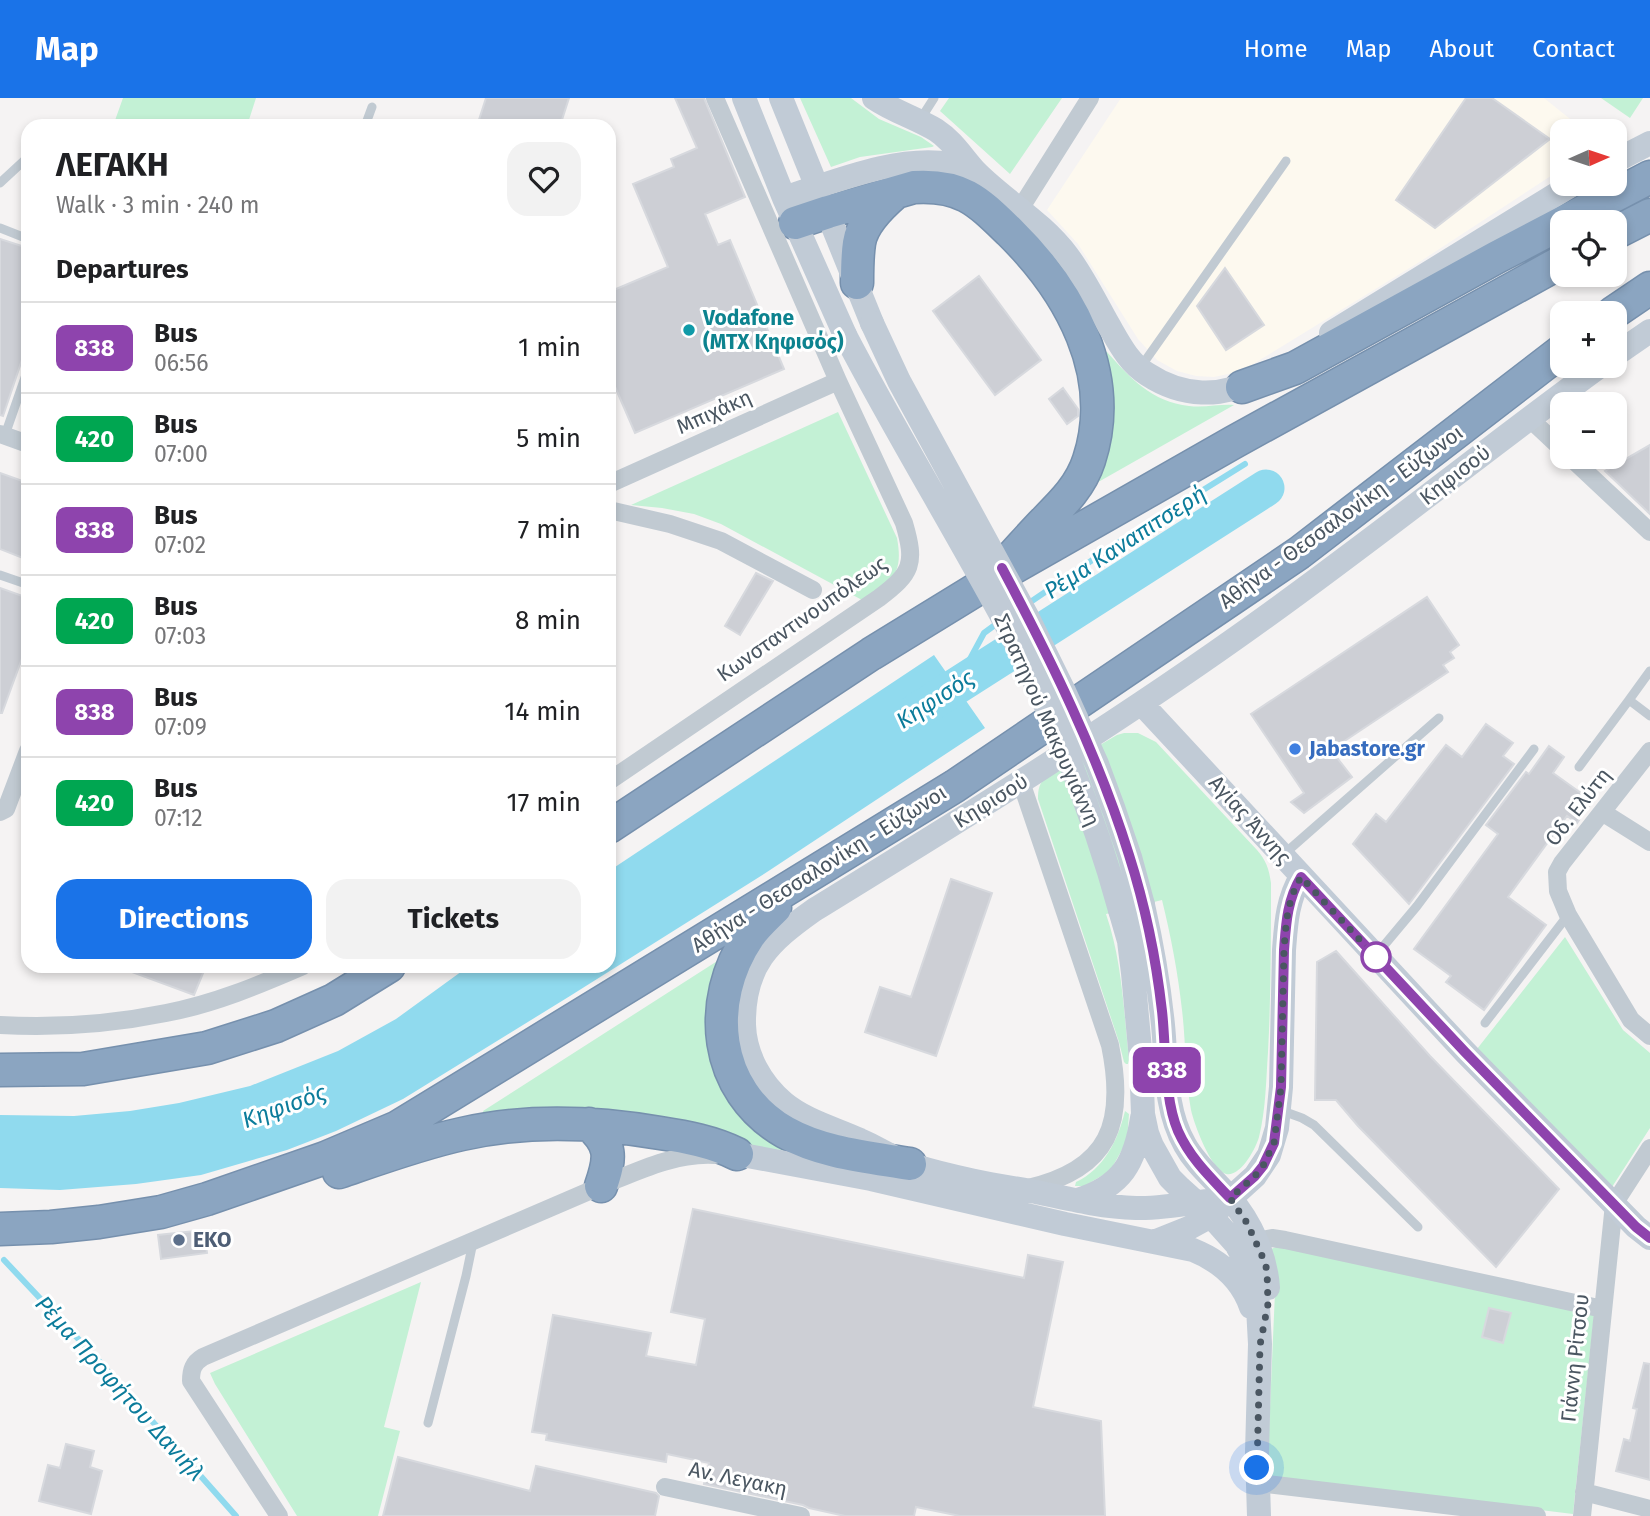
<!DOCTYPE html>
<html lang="en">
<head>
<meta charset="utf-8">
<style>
	:root { --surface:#fff; --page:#f2f2f2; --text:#202124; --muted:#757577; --line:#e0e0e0; --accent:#1a73e8 }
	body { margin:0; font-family:"Fira Sans",sans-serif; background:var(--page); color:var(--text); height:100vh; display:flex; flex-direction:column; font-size:26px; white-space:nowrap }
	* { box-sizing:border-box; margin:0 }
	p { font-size:23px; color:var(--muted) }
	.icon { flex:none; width:38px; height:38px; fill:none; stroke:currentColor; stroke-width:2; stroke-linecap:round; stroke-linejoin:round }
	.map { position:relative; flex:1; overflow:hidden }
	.panel { position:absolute; left:21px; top:21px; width:595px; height:854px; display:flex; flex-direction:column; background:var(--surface); border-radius:21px; box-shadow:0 4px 10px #0003 }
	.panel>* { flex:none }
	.badge { padding:0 14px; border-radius:10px; font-size:24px; line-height:46px }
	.needle { width:46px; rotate:87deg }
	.buttons { position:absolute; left:1550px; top:21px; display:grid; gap:14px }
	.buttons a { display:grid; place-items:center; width:77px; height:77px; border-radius:14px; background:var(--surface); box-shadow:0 4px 10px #0003; font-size:35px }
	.you { position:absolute; width:35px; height:35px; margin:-18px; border:5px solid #fff; border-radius:50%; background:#1a73e8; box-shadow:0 0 0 10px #1a73e833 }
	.map>.badge { position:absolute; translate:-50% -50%; box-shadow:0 0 0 4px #fff }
	h2 { padding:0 35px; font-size:26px; line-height:63px }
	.round { display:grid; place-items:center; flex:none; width:74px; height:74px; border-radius:21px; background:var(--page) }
	.summary { display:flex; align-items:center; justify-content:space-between; height:119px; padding:0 35px }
	h1 { font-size:33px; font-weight:700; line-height:52px }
	.cta { display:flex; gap:14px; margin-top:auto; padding:14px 35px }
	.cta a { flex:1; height:80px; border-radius:21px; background:var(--accent); color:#fff; font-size:28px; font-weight:700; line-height:80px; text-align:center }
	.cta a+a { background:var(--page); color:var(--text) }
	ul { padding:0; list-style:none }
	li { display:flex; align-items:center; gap:21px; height:91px; padding:0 35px; border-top:2px solid var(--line) }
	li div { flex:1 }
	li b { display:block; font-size:26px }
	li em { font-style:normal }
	li .badge { min-width:77px; font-weight:700; text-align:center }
	header { display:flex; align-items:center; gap:42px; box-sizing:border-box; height:98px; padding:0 35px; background:var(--accent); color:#fff }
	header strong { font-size:33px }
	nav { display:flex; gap:38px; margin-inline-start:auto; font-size:24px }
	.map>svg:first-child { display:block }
</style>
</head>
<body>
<header>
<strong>Map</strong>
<nav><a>Home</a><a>Map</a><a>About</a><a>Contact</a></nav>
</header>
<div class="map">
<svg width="1650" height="1418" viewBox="0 0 1650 1418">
	<rect width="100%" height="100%" fill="#f5f3f3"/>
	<!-- commercial -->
	<path fill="#fdf9ef" d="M1121,0H1544L1585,33H1563V70L1421,163L1242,273L1214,279L1196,278L1177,273L1157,262L1138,241L1078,146L1047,112Z"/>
	<!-- green -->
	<path fill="#c3f1d5" d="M123,0H256L247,28H113Z
		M800,0H851L879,21L921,39L934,48L932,49L860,59L831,69Z
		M949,0H1062L1010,76L940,13Z
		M1601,0H1643L1630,20Z
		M1104,253L1107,254C1130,280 1152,304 1189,308C1204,310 1220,306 1234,307L1093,387Z
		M838,314L897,440C904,478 891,483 862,502L721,426L694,416L662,410L631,407Z
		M1124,635H1138L1156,644L1257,752C1266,762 1269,771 1271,785C1271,841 1271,898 1268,954C1266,982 1266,1011 1259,1039C1256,1050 1241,1079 1226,1076C1211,1072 1194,1026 1191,1012C1185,980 1186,945 1182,912C1178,875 1171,839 1162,802L1106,816C1122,862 1124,914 1129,962L1128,966H1126L1124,964L1119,944L1038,701C1038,691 1039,685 1047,678L1117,637Z
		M1565,839L1623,932L1650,955V1030L1612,1089L1477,951Z
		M722,860L789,1053L484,1019L483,1013Z
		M1125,1013L1129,1016L1127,1043L1110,1073L1084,1088H1075L1076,1084C1104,1071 1118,1042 1125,1013Z
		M1276,1149H1282L1594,1217L1573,1416L1267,1379L1275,1194L1269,1152Z
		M421,1184L384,1329L400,1333L378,1418H297L215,1286L210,1275Z"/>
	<!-- water -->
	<path fill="#90daee" d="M934,557L985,630L767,774L570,898L403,1001L336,1033L287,1052L201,1077L136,1086L60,1092L0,1090V1017L74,1018L130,1013L179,1005L250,988L338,953L396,921L469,868H609V773Z"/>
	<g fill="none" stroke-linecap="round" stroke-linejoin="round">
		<!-- stream -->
		<path stroke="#90daee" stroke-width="6" d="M1026,507L1113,448L1245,366
			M956,587L984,535L999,524
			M4,1162L99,1263L236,1418"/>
		<!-- river -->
		<path stroke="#90daee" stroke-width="37" d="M916,614L1266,390"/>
	</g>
	<!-- building -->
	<path fill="#cdcfd5" stroke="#d7d9de" stroke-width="2" d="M486,0H569L560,28H477Z
		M675,0H704L745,99L705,116L718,147L730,142L784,271L635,335L609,275V194L668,169L633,86L674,69L671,61L697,50Z
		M1466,0H1492L1550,41L1435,130L1396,102Z
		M0,141L28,150V244L3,318L0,317Z
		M1225,170L1264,227L1226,252L1197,208Z
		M979,178L1041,262L995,297L933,213Z
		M1063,290L1078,311V318L1067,326L1049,301Z
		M1650,347V416L1605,373Z
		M0,375L28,385V462L0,451Z
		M756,475L773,483L740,537L725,528Z
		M0,490L28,500V544L2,615H0Z
		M1427,499L1459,547L1450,554L1454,560L1443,567L1448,574L1331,652L1352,679L1304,715L1291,704L1304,695L1251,616Z
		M1486,626L1513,645L1503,658L1514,666L1409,806L1353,746L1376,716L1386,724L1446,647L1462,659Z
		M1549,648L1564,659L1553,675L1592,703L1577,725L1567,718L1508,799L1546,827L1484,912L1446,884L1451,878L1414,851L1498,736L1486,727L1526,674L1529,676Z
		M951,781L992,795L936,958L865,934L880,889L911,899Z
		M1336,853L1430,958L1559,1091L1496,1169L1358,1028L1336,1002H1315L1317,864Z
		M122,868H206L194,897L121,870Z
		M693,1111L1024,1180L1028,1157L1063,1164L1033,1309L1101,1323L1105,1418H960L916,1409L914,1418H845L809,1410L803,1407L704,1386L709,1365L667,1356L666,1364L546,1342L547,1336L532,1334L553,1217L651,1235L646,1258L696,1267L705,1221L671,1214Z
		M204,1132L207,1155L161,1161L158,1137Z
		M1489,1210L1511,1215L1503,1245L1482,1239Z
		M1644,1265L1650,1266V1382L1616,1373L1624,1341L1630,1343L1637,1311L1633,1310Z
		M66,1346L94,1353L90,1369L102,1373L91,1416L39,1403L48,1367L60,1370Z
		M398,1359L530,1393L536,1368L656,1395L659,1398L655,1418H383Z"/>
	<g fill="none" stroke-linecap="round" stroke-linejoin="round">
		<defs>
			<path id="highway" d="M795,125L828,114L914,89C962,86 978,103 1010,134C1070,193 1117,276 1089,362C1081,387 1064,404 1046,422C1034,434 1022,448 1010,461
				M1615,135L1650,117
				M857,185C857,172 857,158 859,145C862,125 880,108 895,95
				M1613,215L1650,190
				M1242,289L1295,270L1497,159L1650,79
				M609,729L871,556L990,483L1234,344L1563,163
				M775,810C766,819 756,828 749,838C705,903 713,993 785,1034C822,1055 868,1059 910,1066
				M0,972L83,971L207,950L276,928L334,902L389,868
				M589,1026C612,1047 611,1059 601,1088
				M339,1074C380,1060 421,1045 462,1036C527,1021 595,1024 660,1035C686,1039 713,1044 737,1056
				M0,1131L51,1129L99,1124L161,1114L207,1101L325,1060L398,1029L955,688L1299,455L1563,252"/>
		</defs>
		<!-- highway casing -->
		<use href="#highway" stroke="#7690ad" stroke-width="35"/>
		<!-- lane -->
		<path stroke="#c1cad2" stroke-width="9" d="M920,22L934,0
			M365,28L372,9
			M0,85L28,59
			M0,130L28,141
			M1140,270L1286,63
			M5,337L28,271
			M0,477L26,486
			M1650,573L1629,602L1650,618
			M1579,669L1629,602
			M1283,757L1439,620
			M1376,857L1417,808L1534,651
			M1485,925L1568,817
			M1280,1012L1302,1020L1314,1027L1418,1129
			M428,1325L466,1178L473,1144"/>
		<!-- street -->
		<path stroke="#c1cad2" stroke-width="18" d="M1020,111L1090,0
			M1529,320L1563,352
			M0,336L28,346
			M1570,359L1650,434
			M609,386L838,283
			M609,412L670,426L721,443L813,492
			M1650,653L1562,765L1557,774L1558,793L1568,817L1631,922L1650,938
			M609,683L879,500C912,475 916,466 904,425L838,283L715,0
			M1021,684L1110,947C1126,1025 1110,1071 1028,1090
			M0,714L6,711L28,653
			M1602,714L1650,744
			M0,927C55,930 112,926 166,915C214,906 259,887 303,868
			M1256,1143L1272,1140L1285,1142L1603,1211
			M1258,1385L1537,1418
			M665,1389L801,1418
			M1584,1394L1650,1411
			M279,1418L191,1283C191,1272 193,1265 203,1259L601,1088C638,1073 674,1055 714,1057
			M1582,1418L1614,1106L1650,1050"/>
		<!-- secondary -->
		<path stroke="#c1cbd6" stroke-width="24" d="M744,0L784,100L845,237
			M781,0L872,225
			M874,0C893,13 916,20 936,32C953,43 963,60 976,74C1005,103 1042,124 1067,157C1083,178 1095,203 1108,226C1119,245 1128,264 1147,276C1182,299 1221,301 1258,280
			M1615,63L1650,45
			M784,100C834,84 898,57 950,66C959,68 968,72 977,75
			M1331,235L1573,86
			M1615,257L1650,233
			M1142,606L1465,954L1636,1129L1650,1140
			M1143,807C1152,847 1159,887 1163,927C1167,967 1164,1010 1185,1047C1196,1067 1214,1081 1229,1099C1251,1124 1266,1158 1268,1190
			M1120,812L1129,843L1133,875L1141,962L1143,1016L1147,1035L1152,1048L1170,1080L1180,1090L1211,1118L1236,1146L1251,1173L1257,1191L1260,1246L1257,1354L1259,1418
			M737,1056L871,1081L1065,1126L1193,1152C1220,1163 1241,1180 1251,1209
			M1230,1100C1199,1103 1168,1111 1136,1110C1102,1109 1069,1101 1036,1094C995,1087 953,1080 912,1067C894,1061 877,1049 860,1042C834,1030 806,1023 784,1005C761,986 745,957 744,927C743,867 769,844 814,812C957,724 1099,637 1236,540C1360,453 1478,357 1600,268
			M1078,1102C1122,1088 1135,1065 1142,1020
			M1154,1144L1189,1130L1211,1118L1255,1078L1269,1057L1277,1030L1281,989L1284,852C1286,827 1287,802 1301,779"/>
		<!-- highway -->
		<use href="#highway" stroke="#8ba5c1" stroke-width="32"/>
		<!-- secondary-bridge -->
		<path stroke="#c1cbd6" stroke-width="24" d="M872,225L899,283L1027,518L1063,591L1097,666L1114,712L1130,759L1143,807
			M845,237C896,335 954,429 1006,526C1054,618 1093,713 1120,812"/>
	</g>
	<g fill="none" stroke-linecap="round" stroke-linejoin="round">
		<defs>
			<path id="line" d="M1002,470C1051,562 1098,657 1129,757C1145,807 1156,860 1162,913C1166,948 1164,1001 1178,1033C1190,1060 1210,1079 1230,1100L1255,1078L1263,1068L1274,1045L1281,989L1284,852C1286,826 1287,802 1301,779L1465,954L1636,1129L1650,1140"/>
		</defs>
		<!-- line casing -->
		<use href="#line" stroke="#fff" stroke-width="16"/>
		<!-- line -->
		<use href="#line" stroke="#8e44ad" stroke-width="10"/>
		<!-- walk -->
		<path stroke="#4a5661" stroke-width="7" stroke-dasharray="0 12.6" d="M1257,1370L1260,1247L1268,1206L1267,1172L1263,1160L1247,1125L1230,1100L1255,1078L1263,1068L1274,1045L1281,989L1284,852C1286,826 1287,802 1301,779L1376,859"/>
	</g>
	<!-- markers -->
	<circle fill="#0f9aa8" stroke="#fff" stroke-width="2.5" cx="689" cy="232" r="7"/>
	<circle fill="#3f7fe0" stroke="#fff" stroke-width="2.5" cx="1295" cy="651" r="7"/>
	<circle fill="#fff" stroke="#8e44ad" stroke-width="3.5" cx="1376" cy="859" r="14"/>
	<circle fill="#5c6f8a" stroke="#fff" stroke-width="2.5" cx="179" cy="1142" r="7"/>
	<g text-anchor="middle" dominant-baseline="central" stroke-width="6" stroke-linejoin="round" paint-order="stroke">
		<!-- culture labels -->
		<g font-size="21" font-weight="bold" fill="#0d838f" stroke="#fff" text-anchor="start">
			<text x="703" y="220">Vodafone<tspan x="703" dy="24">(MTX Κηφισός)</tspan></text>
		</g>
		<!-- street labels -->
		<g font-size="21" fill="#4a5661" stroke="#fff">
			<text transform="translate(714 314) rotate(-24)">Μπιχάκη</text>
			<text transform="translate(1455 377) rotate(-38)">Κηφισού</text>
			<text transform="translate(1341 419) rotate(-36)">Αθήνα - Θεσσαλονίκη - Εύζωνοι</text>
			<text transform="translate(802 521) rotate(-35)">Κωνσταντινουπόλεως</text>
			<text transform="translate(1047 622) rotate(66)">Στρατηγού Μακρυγιάννη</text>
			<text transform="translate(991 703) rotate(-32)">Κηφισού</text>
			<text transform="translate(1578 709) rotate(-52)">Οδ. Ελύτη</text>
			<text transform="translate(1250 722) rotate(48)">Αγίας Άννης</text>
			<text transform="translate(819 771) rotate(-32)">Αθήνα - Θεσσαλονίκη - Εύζωνοι</text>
			<text transform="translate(1575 1260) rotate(-84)">Γιάννη Ρίτσου</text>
			<text transform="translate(738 1381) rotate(12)">Αν. Λεγακη</text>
		</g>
		<!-- shop labels -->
		<g font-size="21" font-weight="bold" fill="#366cbe" stroke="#fff" text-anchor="start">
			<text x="1309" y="651">Jabastore.gr</text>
		</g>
		<!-- service labels -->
		<g font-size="21" font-weight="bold" fill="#4e5e75" stroke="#fff" text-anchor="start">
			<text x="193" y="1142">EKO</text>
		</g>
		<!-- water labels -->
		<g font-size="23" font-style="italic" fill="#0c7c9b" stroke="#fff">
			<text transform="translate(1125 444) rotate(-33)">Ρέμα Καναπιτσερή</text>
			<text transform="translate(935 601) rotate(-33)">Κηφισός</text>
			<text transform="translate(284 1008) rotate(-20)">Κηφισός</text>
			<text transform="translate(120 1290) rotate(48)">Ρέμα Προφήτου Δανιήλ</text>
		</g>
	</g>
</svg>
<div class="buttons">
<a><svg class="needle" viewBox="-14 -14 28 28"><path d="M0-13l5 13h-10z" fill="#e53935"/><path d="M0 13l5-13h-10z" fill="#757577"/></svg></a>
<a><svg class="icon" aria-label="locate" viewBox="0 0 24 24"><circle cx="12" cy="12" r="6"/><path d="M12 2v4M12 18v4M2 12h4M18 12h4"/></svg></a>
<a>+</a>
<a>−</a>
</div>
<div class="you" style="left:1257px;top:1370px"></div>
<b class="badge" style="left:1167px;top:972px;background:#8e44ad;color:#fff">838</b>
<section class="panel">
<div class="summary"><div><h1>ΛΕΓΑΚΗ</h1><p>Walk · 3 min · 240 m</p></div><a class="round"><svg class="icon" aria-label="heart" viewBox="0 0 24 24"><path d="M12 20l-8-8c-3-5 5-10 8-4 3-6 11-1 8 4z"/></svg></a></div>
<h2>Departures</h2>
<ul>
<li><span class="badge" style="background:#8e44ad;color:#fff">838</span><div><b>Bus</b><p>06:56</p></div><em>1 min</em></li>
<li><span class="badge" style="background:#00a651;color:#fff">420</span><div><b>Bus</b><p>07:00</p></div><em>5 min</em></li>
<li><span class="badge" style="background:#8e44ad;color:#fff">838</span><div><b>Bus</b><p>07:02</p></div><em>7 min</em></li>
<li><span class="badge" style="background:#00a651;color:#fff">420</span><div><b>Bus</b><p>07:03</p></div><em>8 min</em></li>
<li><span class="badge" style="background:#8e44ad;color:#fff">838</span><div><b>Bus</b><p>07:09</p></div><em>14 min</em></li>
<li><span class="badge" style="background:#00a651;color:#fff">420</span><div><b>Bus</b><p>07:12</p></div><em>17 min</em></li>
</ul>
<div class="cta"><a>Directions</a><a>Tickets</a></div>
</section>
</div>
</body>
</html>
